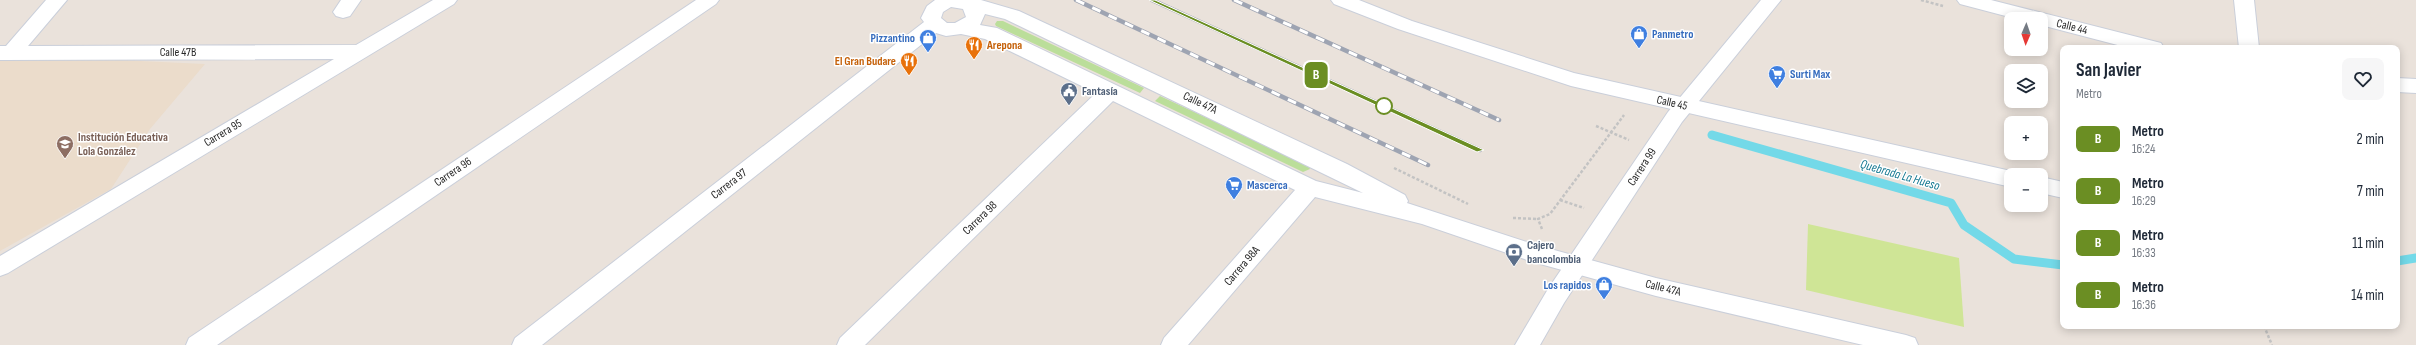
<!DOCTYPE html>
<html lang="en">
<head>
<meta charset="utf-8">
<style>
	:root { --surface:#fff; --page:#f6f6f7; --text:#1f2937; --muted:#747a83 }
	body { margin:0; font-family:"Sofia Sans Condensed",sans-serif; background:var(--page); color:var(--text); height:100vh; display:flex; flex-direction:column; font-size:15px; white-space:nowrap }
	* { box-sizing:border-box; margin:0 }
	p { font-size:13px; color:var(--muted) }
	.icon { flex:none; width:22px; height:22px; fill:none; stroke:currentColor; stroke-width:2; stroke-linecap:round; stroke-linejoin:round }
	.map { position:relative; flex:1; overflow:hidden }
	.panel { position:absolute; left:2060px; top:45px; width:340px; height:284px; display:flex; flex-direction:column; background:var(--surface); border-radius:8px; box-shadow:0 2px 10px #0003 }
	.panel>* { flex:none }
	.badge { padding:0 8px; border-radius:6px; font-size:14px; line-height:26px }
	.needle { width:26px; rotate:182deg }
	.fabs { position:absolute; left:2004px; top:12px; display:grid; gap:8px }
	.fabs a { display:grid; place-items:center; width:44px; height:44px; border-radius:8px; background:var(--surface); box-shadow:0 2px 10px #0003; font-size:20px }
	.map>.badge { position:absolute; translate:-50% -50%; box-shadow:0 0 0 2px #fff }
	.round { display:grid; place-items:center; flex:none; width:42px; height:42px; border-radius:8px; background:var(--page) }
	.overview { display:flex; align-items:center; justify-content:space-between; height:68px; padding:0 16px }
	h1 { font-size:19px; font-weight:700; line-height:30px }
	ul { padding:0; list-style:none }
	li { display:flex; align-items:center; gap:12px; height:52px; padding:0 16px }
	li div { flex:1 }
	li b { display:block; font-size:15px }
	li em { font-style:normal }
	li .badge { min-width:44px; font-weight:700; text-align:center }
	.map>svg:first-child { display:block }
</style>
</head>
<body>
<div class="map">
<svg width="2416" height="345" viewBox="0 0 2416 345">
	<rect width="100%" height="100%" fill="#eae2db"/>
	<!-- education -->
	<path fill="#ebdccb" d="M0,57H54L205,64L150,129L111,189L0,251Z"/>
	<!-- green -->
	<path fill="#bbde9a" d="M997,21H1003L1144,88L1140,93L996,26L995,24Z
		M1160,96L1308,165L1310,169L1303,172L1155,101Z"/>
	<!-- pitch -->
	<path fill="#cfe596" d="M1808,224L1959,258L1964,327L1806,290Z"/>
	<g fill="none" stroke-linecap="round" stroke-linejoin="round">
		<!-- stream -->
		<path stroke="#73d9e8" stroke-width="9" d="M1712,135L1951,203L1964,225L2014,259L2063,265
			M2397,261L2416,258"/>
		<defs>
			<path id="street" d="M46,0H67L28,46L356,45L433,0H457L454,4L8,273L0,276V256L334,59L0,60V46H6Z
				M341,0H361L350,16L343,18L336,16L333,12Z
				M696,0H719L716,4L217,345H186L189,338Z
				M935,0H981L1019,11L1347,164L1405,195L1408,201L1407,203L1536,245L1656,278L1906,335L1915,338L1918,345H1863L1656,296L1533,262L1422,224L1315,197L1188,345H1161L1164,338L1295,190L1113,101L865,345H837L840,338L1096,93L985,39L961,34L946,36L936,33L542,345H512L515,338L924,22L921,18L927,6ZM951,7L963,9L966,17L955,23H947L941,18L943,12ZM985,14L1005,19L1363,193L1316,181L997,28L980,25Z
				M1331,0H1359L1412,21L1574,73L2011,171L2020,175H2011V187L1571,86L1398,29L1334,4Z
				M1957,0H1991L2161,43L2164,48H2129L2041,25V19H2017L1960,4Z
				M2234,0H2254L2259,48H2239Z
				M2397,78L2416,79V93L2397,92Z
				M2041,177L2063,182V198L2041,193Z"/>
			<path id="secondary" d="M1761,0H1781L1682,122L1564,303L1540,345H1515L1548,289L1668,112Z"/>
		</defs>
		<!-- street casing -->
		<use href="#street" stroke="#cacfda" stroke-width="2"/>
		<!-- secondary casing -->
		<use href="#secondary" stroke="#cacfda" stroke-width="2"/>
		<!-- path -->
		<path stroke="#c3c3c3" stroke-width="2.5" stroke-dasharray="3 2" stroke-linecap="butt" d="M1921,0L1943,6
			M1596,126L1629,140
			M1394,168L1468,204
			M1560,200L1584,208
			M1513,218L1538,219
			M1542,229L1538,219L1550,214L1624,115
			M2264,326L2272,345"/>
		<!-- street -->
		<use href="#street" fill="#fff" fill-rule="evenodd"/>
		<!-- secondary -->
		<use href="#secondary" fill="#fff" fill-rule="evenodd"/>
		<defs>
			<path id="rail" d="M1076,0L1428,165
				M1152,0L1480,150
				M1234,0L1499,120"/>
		</defs>
		<!-- rail casing -->
		<use href="#rail" stroke="#9ea4b2" stroke-width="4.5"/>
		<!-- rail -->
		<use href="#rail" stroke="#fff" stroke-width="3" stroke-dasharray="9" stroke-linecap="butt"/>
	</g>
	<!-- line -->
	<path fill="#6b8e23" stroke="#fff" d="M1149,0H1155L1484,150L1477,152Z"/>
	<!-- icons -->
	<defs>
		<symbol id="shop-pin" viewBox="-11 -11 22 30"><path d="M0 17L-7.5 6A9.5 9.5 0 1 1 7.5 6Z" fill="#3f7fe0" stroke="#fff"/><path d="M-5-2.5h2.3a2.7 3.5 0 0 1 5.4 0H5L5.5 6h-11ZM-1.5-2.5h3a1.5 2.3 0 0 0-3 0Z" fill="#fff"/></symbol>
		<symbol id="restaurant-pin" viewBox="-11 -11 22 30"><path d="M0 17L-7.5 6A9.5 9.5 0 1 1 7.5 6Z" fill="#e8710a" stroke="#fff"/><path d="M-5-6h1v4h1v-4h1v4h1v-4h1v5L-1.5 .5V6h-2V.5L-5-1ZM5-6V6H3V1.5H1.5Q1.5-4 5-6Z" fill="#fff"/></symbol>
		<symbol id="supermarket-pin" viewBox="-11 -11 22 30"><path d="M0 17L-7.5 6A9.5 9.5 0 1 1 7.5 6Z" fill="#3f7fe0" stroke="#fff"/><path d="M-6-5.5h2.5l.6 2H6L4.5 2H-2.5L-4.4-4H-6ZM-1.5 3.2a1.3 1.3 0 1 0 .1 0ZM3 3.2a1.3 1.3 0 1 0 .1 0Z" fill="#fff"/></symbol>
		<symbol id="civic-pin" viewBox="-11 -11 22 30"><path d="M0 17L-7.5 6A9.5 9.5 0 1 1 7.5 6Z" fill="#5c6f8a" stroke="#fff"/><path d="M-.6-6.5H3V-4.5H.6V-3L4-1V1h2V6H-6V1h2V-1L-.6-3ZM-1.2 2.5V6h2.4V2.5Z" fill="#fff"/></symbol>
		<symbol id="university-pin" viewBox="-11 -11 22 30"><path d="M0 17L-7.5 6A9.5 9.5 0 1 1 7.5 6Z" fill="#8d6e63" stroke="#fff"/><path d="M0-5L7-2L0 1L-7-2ZM-4 1L0 2.5L4 1V4Q0 6-4 4Z" fill="#fff"/></symbol>
		<symbol id="bank-pin" viewBox="-11 -11 22 30"><path d="M0 17L-7.5 6A9.5 9.5 0 1 1 7.5 6Z" fill="#5c6f8a" stroke="#fff"/><path d="M-6-4H6V4H-6ZM0-2.3a2.3 2.3 0 1 0 0 4.6a2.3 2.3 0 1 0 0-4.6Z" fill="#fff"/></symbol>
	</defs>
	<g fill-rule="evenodd">
		<use href="#shop-pin" x="1629" y="24" width="20" height="27"/>
		<use href="#shop-pin" x="918" y="28" width="20" height="27"/>
		<use href="#restaurant-pin" x="964" y="35" width="20" height="27"/>
		<use href="#restaurant-pin" x="899" y="51" width="20" height="27"/>
		<use href="#supermarket-pin" x="1767" y="64" width="20" height="27"/>
		<use href="#civic-pin" x="1059" y="81" width="20" height="27"/>
		<use href="#university-pin" x="55" y="134" width="20" height="27"/>
		<use href="#supermarket-pin" x="1224" y="175" width="20" height="27"/>
		<use href="#bank-pin" x="1504" y="242" width="20" height="27"/>
		<use href="#shop-pin" x="1594" y="275" width="20" height="27"/>
	</g>
	<!-- markers -->
	<circle fill="#fff" stroke="#6b8e23" stroke-width="2" cx="1384" cy="106" r="8"/>
	<g text-anchor="middle" dominant-baseline="central" stroke-width="3" stroke-linejoin="round" paint-order="stroke">
		<!-- street labels -->
		<g font-size="12" fill="#292929" stroke="#fff">
			<text transform="translate(2072 27) rotate(14)">Calle 44</text>
			<text x="178" y="52">Calle 47B</text>
			<text transform="translate(1200 103) rotate(25)">Calle 47A</text>
			<text transform="translate(1672 103) rotate(13)">Calle 45</text>
			<text transform="translate(223 133) rotate(-31)">Carrera 95</text>
			<text transform="translate(1642 167) rotate(-57)">Carrera 99</text>
			<text transform="translate(453 172) rotate(-34)">Carrera 96</text>
			<text transform="translate(729 184) rotate(-38)">Carrera 97</text>
			<text transform="translate(980 218) rotate(-44)">Carrera 98</text>
			<text transform="translate(1242 266) rotate(-49)">Carrera 98A</text>
			<text transform="translate(1663 288) rotate(14)">Calle 47A</text>
		</g>
		<!-- shop labels -->
		<g font-size="12" font-weight="bold" fill="#366cbe" stroke="#fff" text-anchor="start">
			<text x="1652" y="34">Panmetro</text>
			<text x="915" y="38" text-anchor="end">Pizzantino</text>
			<text x="1790" y="74">Surti Max</text>
			<text x="1247" y="185">Mascerca</text>
			<text x="1591" y="285" text-anchor="end">Los rapidos</text>
		</g>
		<!-- food labels -->
		<g font-size="12" font-weight="bold" fill="#c56008" stroke="#fff" text-anchor="start">
			<text x="987" y="45">Arepona</text>
			<text x="896" y="61" text-anchor="end">El Gran Budare</text>
		</g>
		<!-- service labels -->
		<g font-size="12" font-weight="bold" fill="#4e5e75" stroke="#fff" text-anchor="start">
			<text x="1082" y="91">Fantasía</text>
			<text x="1527" y="245">Cajero<tspan x="1527" dy="14">bancolombia</tspan></text>
		</g>
		<!-- education labels -->
		<g font-size="12" font-weight="bold" fill="#785e54" stroke="#fff" text-anchor="start">
			<text x="78" y="137">Institución Educativa<tspan x="78" dy="14">Lola González</tspan></text>
		</g>
		<!-- water labels -->
		<g font-size="13" font-style="italic" fill="#147891" stroke="#fff">
			<text transform="translate(1900 175) rotate(16)">Quebrada La Hueso</text>
		</g>
	</g>
</svg>
<div class="fabs">
<a><svg class="needle" viewBox="-14 -14 28 28"><path d="M0-13l5 13h-10z" fill="#e53935"/><path d="M0 13l5-13h-10z" fill="#747a83"/></svg></a>
<a><svg class="icon" aria-label="layers" viewBox="0 0 24 24"><path d="M12 4l9 5-9 5-9-5zM3 14l9 5 9-5"/></svg></a>
<a>+</a>
<a>−</a>
</div>
<b class="badge" style="left:1316px;top:75px;background:#6b8e23;color:#fff">B</b>
<section class="panel">
<div class="overview"><div><h1>San Javier</h1><p>Metro</p></div><a class="round"><svg class="icon" aria-label="heart" viewBox="0 0 24 24"><path d="M12 20l-8-8c-3-5 5-10 8-4 3-6 11-1 8 4z"/></svg></a></div>
<ul>
<li><span class="badge" style="background:#6b8e23;color:#fff">B</span><div><b>Metro</b><p>16:24</p></div><em>2 min</em></li>
<li><span class="badge" style="background:#6b8e23;color:#fff">B</span><div><b>Metro</b><p>16:29</p></div><em>7 min</em></li>
<li><span class="badge" style="background:#6b8e23;color:#fff">B</span><div><b>Metro</b><p>16:33</p></div><em>11 min</em></li>
<li><span class="badge" style="background:#6b8e23;color:#fff">B</span><div><b>Metro</b><p>16:36</p></div><em>14 min</em></li>
</ul>
</section>
</div>
</body>
</html>
